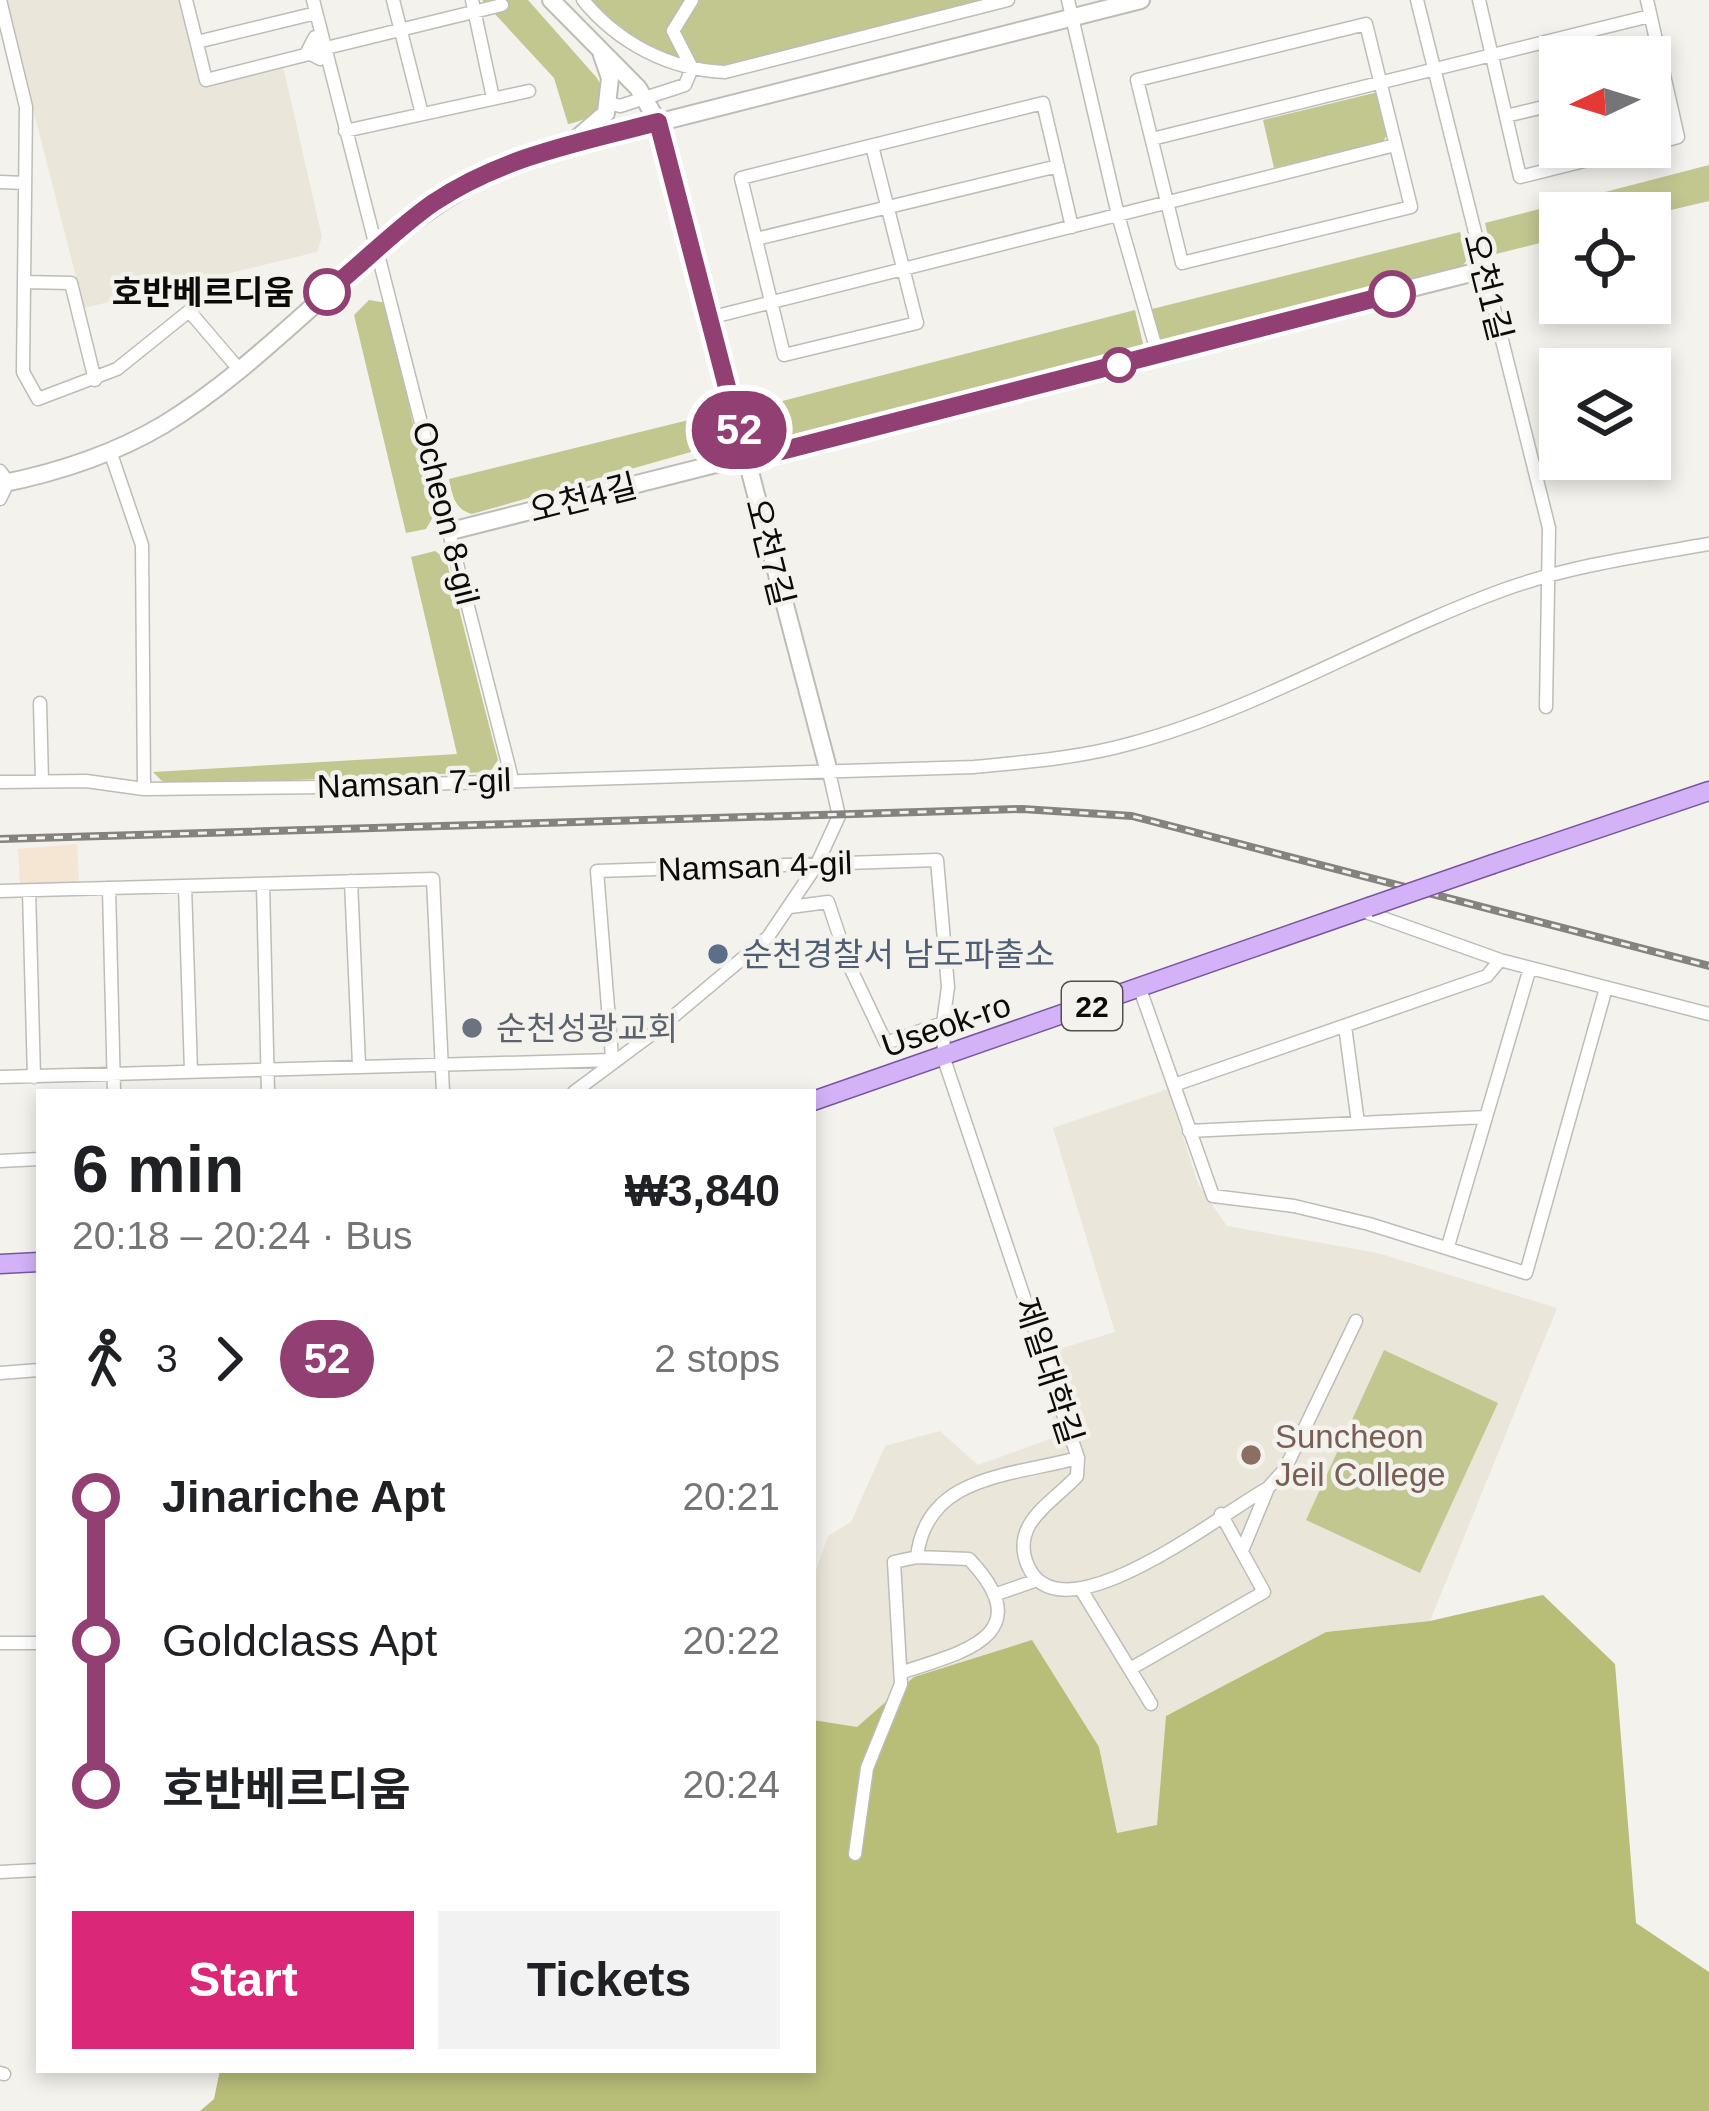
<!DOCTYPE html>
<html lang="en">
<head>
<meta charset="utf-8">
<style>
	:root { --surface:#fff; --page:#f2f2f2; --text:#202124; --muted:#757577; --accent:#db2777 }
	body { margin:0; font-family:Helvetica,"Noto Sans KR",sans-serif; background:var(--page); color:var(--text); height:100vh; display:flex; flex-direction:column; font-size:45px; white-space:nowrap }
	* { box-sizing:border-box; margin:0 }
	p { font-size:39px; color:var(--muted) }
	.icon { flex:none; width:66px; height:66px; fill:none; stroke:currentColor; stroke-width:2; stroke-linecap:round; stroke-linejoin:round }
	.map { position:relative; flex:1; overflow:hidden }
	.sheet { position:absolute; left:36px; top:1089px; width:780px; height:984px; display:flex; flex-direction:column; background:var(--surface); border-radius:0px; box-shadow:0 6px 18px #0003 }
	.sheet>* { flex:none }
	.badge { padding:0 24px; border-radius:39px; font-size:42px; line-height:78px }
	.needle { width:78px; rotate:266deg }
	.fabs { position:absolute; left:1539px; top:36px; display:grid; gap:24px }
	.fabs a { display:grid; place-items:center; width:132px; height:132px; border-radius:0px; background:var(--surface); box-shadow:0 6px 18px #0003; font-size:60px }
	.map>.badge { position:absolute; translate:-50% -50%; box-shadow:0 0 0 6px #fff }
	.legs { display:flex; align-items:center; gap:18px; height:132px; padding:0 36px; font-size:39px }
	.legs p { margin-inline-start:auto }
	.headline { display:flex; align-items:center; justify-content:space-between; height:204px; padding:0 36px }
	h1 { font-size:66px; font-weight:800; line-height:90px }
	.action { display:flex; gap:24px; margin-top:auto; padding:24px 36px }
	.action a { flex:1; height:138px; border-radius:0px; background:var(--accent); color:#fff; font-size:48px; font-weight:800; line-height:138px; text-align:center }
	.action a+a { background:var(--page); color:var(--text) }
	ul { padding:0 36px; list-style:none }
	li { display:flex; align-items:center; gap:42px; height:144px; font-size:45px }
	li i { display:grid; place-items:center; width:18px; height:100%; margin:0 15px; background:currentColor }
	li i::after { content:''; width:30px; height:30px; margin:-15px; border:9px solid; border-radius:50%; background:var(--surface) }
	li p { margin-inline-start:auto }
	li:first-child i { background:linear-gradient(#0000 50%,currentColor 0) }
	li:last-child i { background:linear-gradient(currentColor 50%,#0000 0) }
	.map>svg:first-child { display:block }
</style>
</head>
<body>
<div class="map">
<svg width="1709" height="2111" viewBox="0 0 1709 2111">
	<rect width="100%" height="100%" fill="#f4f2ed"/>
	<!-- industrial -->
	<path fill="#f4e6d3" d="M77,844L79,882L20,884L18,849Z"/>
	<!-- built -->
	<path fill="#eae7da" d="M5,0H183L203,84L283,66L322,237L317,252L84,308Z
		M1168,1089L1198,1184L1227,1226L1378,1253L1557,1308L1430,1621L1326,1632L1166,1716L1157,1826L1117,1833L1099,1747L914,1677L857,1727L813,1720V1578L828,1536L851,1522L885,1446L940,1431L978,1465L1058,1436L1033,1357L1115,1332L1053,1128Z"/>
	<!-- green -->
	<path fill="#c2c790" d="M482,0H528L597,78L603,89C601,112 589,120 568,124L554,78Z
		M591,0H999L735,66C677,67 632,41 591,0Z
		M1378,92L1388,132L1383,142L1274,168L1263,120Z
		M1709,165V201L1650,215L1560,213V238L1492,255L1485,223Z
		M1460,232L1467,260L1458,272L1161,346L1152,309Z
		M369,300L387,303L433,517L426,529L406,533L354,315Z
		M1135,310L1144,348L766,445L751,436L744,411Z
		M713,414L718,434L712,446L472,514C455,510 452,495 449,479Z
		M435,551L446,559L498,760L490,772L166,785L153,772L457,754L411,557Z
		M1384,1350L1498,1403L1420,1573L1306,1520Z"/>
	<!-- forest -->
	<path fill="#b8bd78" d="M1543,1595L1615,1664L1636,1923L1709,1972V2111H200L214,2099L220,2070H813V1720L857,1727L914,1677L1032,1640L1099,1747L1117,1833L1157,1825L1166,1716L1326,1632L1430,1621Z"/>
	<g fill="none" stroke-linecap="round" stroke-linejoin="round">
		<defs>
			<path id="street" d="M0,0L26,107L23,372L38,399L117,369L224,283
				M186,0L206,80L309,54
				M313,0L512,779
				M393,0L422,114
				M472,0L493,98
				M583,0C618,43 670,70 725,72L1008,0
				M1068,0L1118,215L1158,355
				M1417,0L1549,528L1546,707
				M1479,0L1520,177L1640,147
				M1647,0L1678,137L1650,145
				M1366,24L1411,207L1182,263L1137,80Z
				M197,42L316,13
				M318,49L315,37L307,52L320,59L318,50L502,5
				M609,103L620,106L685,85L692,68L673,31L692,0
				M1506,116L1560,103
				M345,131L529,91
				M1152,139L1650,16
				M872,146L917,323L784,355L741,178L1043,103L1072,227
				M0,182L24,183
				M756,239L1058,166
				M24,282L71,283L95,380
				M190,312L237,367
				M709,318L1395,145
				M110,451L142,545L144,789
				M0,471L8,482L0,499
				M40,703L42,781
				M0,782L86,781L144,789L327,787L974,767C1025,762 1079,758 1129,744C1258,710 1377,636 1503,590C1569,566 1640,556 1709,544
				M351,881L359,1065
				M263,884L268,1092
				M185,886L191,1071
				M109,888L114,1092
				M29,890L34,1077
				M0,891L433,879L443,1092
				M790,907L828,902L849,965L886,1043L943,1023L944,1059L1078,1458L1077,1476C1054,1502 1009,1523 1028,1566C1061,1642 1223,1512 1268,1488L1285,1469L1356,1321
				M1363,911L1500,960L1709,1014
				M1140,989L1213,1196L1294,1206L1369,1224L1526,1273L1606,988
				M1345,1026L1358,1123
				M612,1057L597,871L937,860L948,987L943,1023
				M0,1077L613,1060
				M1174,1085L1487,976L1500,960
				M574,1092L656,1031L768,937L816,866L839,816L829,772
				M1189,1131L1486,1117
				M0,1161L39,1159
				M1448,1246L1530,968
				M0,1373L39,1370
				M1242,1551L1268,1488
				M1082,1591L1151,1704
				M994,1595L1037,1580
				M0,1643H39
				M1130,1669L1264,1592L1221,1514
				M903,1672C963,1652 1041,1635 969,1559L917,1557
				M855,1854L867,1768L901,1684L894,1562L917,1557C926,1475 1011,1476 1078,1458
				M0,1872L39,1870
				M0,2073L4,2074"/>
			<path id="secondary" d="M551,0L638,88L658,122L829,772
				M576,139L606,113L610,78L602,55
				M0,484C55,473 114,454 163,425C301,341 394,196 554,149L1141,0
				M451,531L1483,270"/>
			<path id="primary" d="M1493,864L1709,791
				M813,1101L1369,907
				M0,1264L39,1262"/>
		</defs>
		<!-- street casing -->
		<use href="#street" stroke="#bebcb7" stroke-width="15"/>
		<!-- secondary casing -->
		<use href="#secondary" stroke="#bebcb7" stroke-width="20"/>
		<!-- primary casing -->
		<use href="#primary" stroke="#7a56a0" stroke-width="21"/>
		<!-- street -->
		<use href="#street" stroke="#fff" stroke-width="12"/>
		<!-- secondary -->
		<use href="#secondary" stroke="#fff" stroke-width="16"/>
		<!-- primary -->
		<use href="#primary" stroke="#d3b2f7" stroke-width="18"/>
		<defs>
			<path id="rail" d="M0,839L1022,809L1132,816L1709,966"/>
		</defs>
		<!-- rail casing -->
		<use href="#rail" stroke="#84837f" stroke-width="8"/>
		<!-- rail -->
		<use href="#rail" stroke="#f4f2ed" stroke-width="3" stroke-dasharray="9" stroke-linecap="butt"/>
		<defs>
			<path id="primary-bridge" d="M1369,907L1493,864"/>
		</defs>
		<!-- primary-bridge casing -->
		<use href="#primary-bridge" stroke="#7a56a0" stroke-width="21" stroke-linecap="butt"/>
		<!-- primary-bridge -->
		<use href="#primary-bridge" stroke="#d3b2f7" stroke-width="18"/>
	</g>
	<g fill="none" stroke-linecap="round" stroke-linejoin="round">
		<defs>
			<path id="line-1" d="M327,292C363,263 396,229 433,203C501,157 580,142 658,122L746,460L1392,294"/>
		</defs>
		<!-- line-1 casing -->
		<use href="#line-1" stroke="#fff" stroke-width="27"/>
		<!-- line-1 -->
		<use href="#line-1" stroke="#923f73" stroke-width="18"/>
	</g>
	<!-- markers -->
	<g fill="#fff" stroke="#923f73" stroke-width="6">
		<circle cx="327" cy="292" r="21"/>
		<circle cx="1392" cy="294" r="21"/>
		<circle cx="1119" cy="365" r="15"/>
	</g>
	<circle fill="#5c6f8a" stroke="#f4f2ed" stroke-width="4.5" cx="718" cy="954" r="12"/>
	<circle fill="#6b7280" stroke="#f4f2ed" stroke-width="4.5" cx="472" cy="1028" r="12"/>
	<circle fill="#8d6e63" stroke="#f4f2ed" stroke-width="4.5" cx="1251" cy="1455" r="12"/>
	<g text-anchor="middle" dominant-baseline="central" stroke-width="9" stroke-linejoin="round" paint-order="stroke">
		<!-- shield labels -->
		<rect fill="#f4f2ed" stroke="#52504d" stroke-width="3" x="1062" y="982" width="60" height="48" rx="9"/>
		<g font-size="30" font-weight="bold" fill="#0c0b09">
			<text x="1092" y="1006">22</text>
		</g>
		<!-- street labels -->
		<g font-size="33" fill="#0c0b09" stroke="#f4f2ed">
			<text transform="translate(1488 287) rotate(76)">오천1길</text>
			<text transform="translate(583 498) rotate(-14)">오천4길</text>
			<text transform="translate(446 513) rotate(76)">Ocheon 8-gil</text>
			<text transform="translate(770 552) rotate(76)">오천7길</text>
			<text transform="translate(414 783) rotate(-2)">Namsan 7-gil</text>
			<text transform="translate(755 866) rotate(-2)">Namsan 4-gil</text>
			<text transform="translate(946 1025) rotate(-19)">Useok-ro</text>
			<text transform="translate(1049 1371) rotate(72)">제일대학길</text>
		</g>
		<!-- stop labels -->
		<g font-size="33" font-weight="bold" fill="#0c0b09" stroke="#f4f2ed" text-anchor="end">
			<text x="294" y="292">호반베르디움</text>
		</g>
		<!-- service labels -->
		<g font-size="33" fill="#4e5e75" stroke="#f4f2ed" text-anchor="start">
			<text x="742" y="954">순천경찰서 남도파출소</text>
		</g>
		<!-- worship labels -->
		<g font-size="33" fill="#5b616d" stroke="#f4f2ed" text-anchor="start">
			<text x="496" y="1028">순천성광교회</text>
		</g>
		<!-- education labels -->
		<g font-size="33" fill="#785e54" stroke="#f4f2ed" text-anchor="start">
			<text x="1275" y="1436">Suncheon<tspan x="1275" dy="38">Jeil College</tspan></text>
		</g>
	</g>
</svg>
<div class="fabs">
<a><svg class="needle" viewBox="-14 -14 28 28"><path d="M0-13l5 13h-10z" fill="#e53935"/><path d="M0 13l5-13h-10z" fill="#757577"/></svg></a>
<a><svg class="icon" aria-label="locate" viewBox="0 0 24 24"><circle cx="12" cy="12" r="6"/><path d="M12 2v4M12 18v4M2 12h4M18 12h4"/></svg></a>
<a><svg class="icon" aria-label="layers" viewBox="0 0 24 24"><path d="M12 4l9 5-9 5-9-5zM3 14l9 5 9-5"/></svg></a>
</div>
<b class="badge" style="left:739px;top:430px;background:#923f73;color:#fff">52</b>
<section class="sheet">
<div class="headline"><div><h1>6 min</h1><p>20:18 – 20:24 · Bus</p></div><b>₩3,840</b></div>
<div class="legs"><svg class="icon" aria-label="walk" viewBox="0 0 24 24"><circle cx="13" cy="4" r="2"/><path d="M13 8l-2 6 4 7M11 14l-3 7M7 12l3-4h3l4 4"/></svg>3<svg class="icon" aria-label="forward" viewBox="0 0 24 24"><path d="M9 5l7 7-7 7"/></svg><b class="badge" style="background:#923f73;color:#fff">52</b><p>2 stops</p></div>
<ul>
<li><i style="color:#923f73"></i><b>Jinariche Apt</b><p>20:21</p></li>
<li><i style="color:#923f73"></i><span>Goldclass Apt</span><p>20:22</p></li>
<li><i style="color:#923f73"></i><b>호반베르디움</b><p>20:24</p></li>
</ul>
<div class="action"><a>Start</a><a>Tickets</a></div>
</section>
</div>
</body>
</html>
